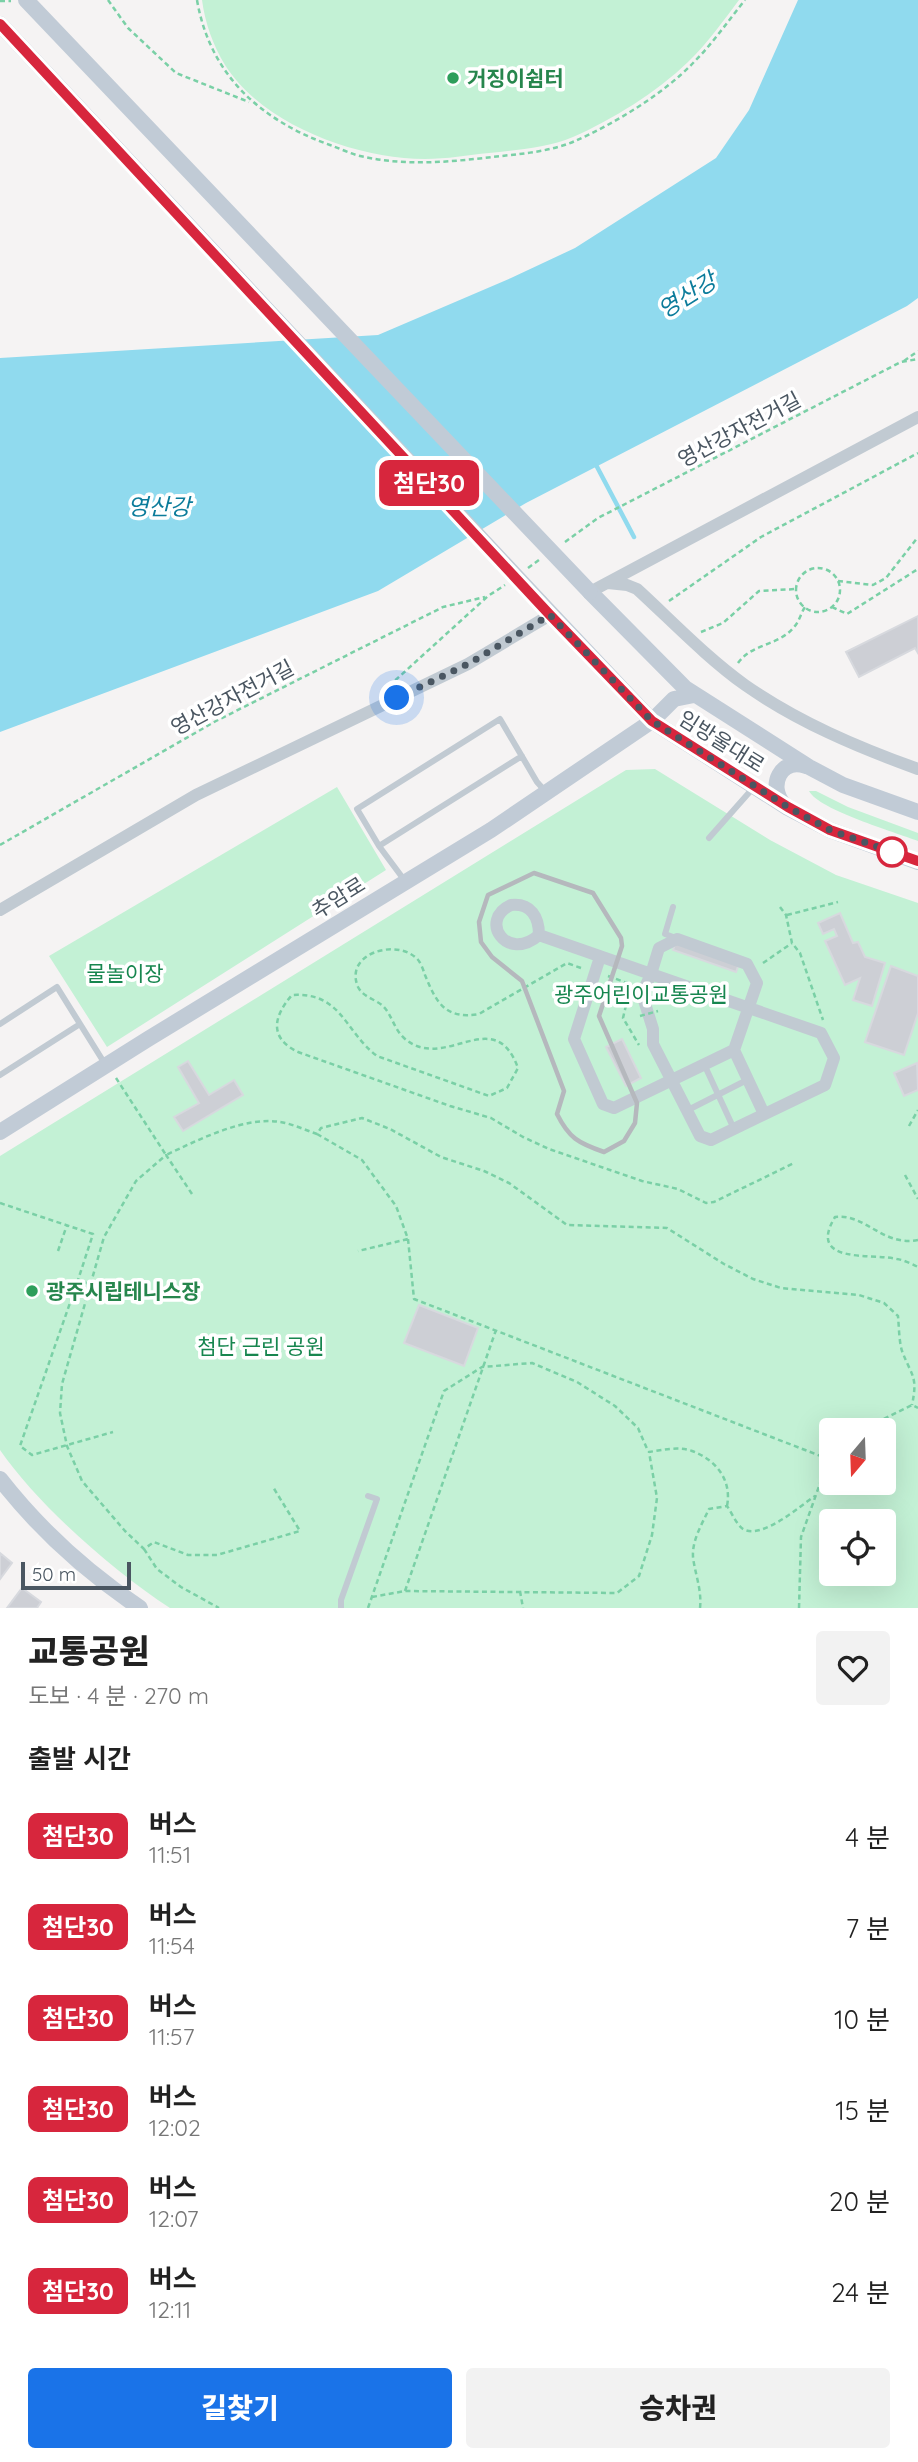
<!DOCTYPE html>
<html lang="ko">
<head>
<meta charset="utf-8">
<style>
	:root { --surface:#fff; --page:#f2f2f2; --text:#222; --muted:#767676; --accent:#1a73e8 }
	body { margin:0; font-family:Quicksand,"Noto Sans KR",sans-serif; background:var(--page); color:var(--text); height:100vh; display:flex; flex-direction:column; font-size:26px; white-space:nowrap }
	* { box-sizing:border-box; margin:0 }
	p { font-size:23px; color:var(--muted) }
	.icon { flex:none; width:38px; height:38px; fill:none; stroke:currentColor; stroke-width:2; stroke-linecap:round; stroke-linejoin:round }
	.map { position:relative; height:1608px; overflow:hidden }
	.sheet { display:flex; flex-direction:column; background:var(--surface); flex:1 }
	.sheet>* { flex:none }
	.badge { padding:0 14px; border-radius:10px; font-size:24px; line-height:46px }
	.needle { width:46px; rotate:199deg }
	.buttons { position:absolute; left:819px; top:1418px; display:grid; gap:14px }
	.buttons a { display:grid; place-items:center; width:77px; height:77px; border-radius:7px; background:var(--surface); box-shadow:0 7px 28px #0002; font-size:35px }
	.scale { position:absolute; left:21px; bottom:18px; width:110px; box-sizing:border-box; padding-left:7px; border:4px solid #4a5661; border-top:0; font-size:19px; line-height:24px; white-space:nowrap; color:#4a5661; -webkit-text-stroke:5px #fff; paint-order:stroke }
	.you { position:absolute; width:35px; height:35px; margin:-18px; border:5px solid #fff; border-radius:50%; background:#1a73e8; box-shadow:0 0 0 10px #1a73e833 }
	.map>.badge { position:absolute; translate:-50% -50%; box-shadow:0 0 0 4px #fff }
	h2 { padding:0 28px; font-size:26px; line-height:63px }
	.round { display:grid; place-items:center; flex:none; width:74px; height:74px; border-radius:7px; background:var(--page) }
	.head { display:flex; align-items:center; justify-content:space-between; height:119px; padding:0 28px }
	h1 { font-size:33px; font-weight:800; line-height:52px }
	.cta { display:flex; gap:14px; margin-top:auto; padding:14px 28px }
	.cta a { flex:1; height:80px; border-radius:7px; background:var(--accent); color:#fff; font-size:28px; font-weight:800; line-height:80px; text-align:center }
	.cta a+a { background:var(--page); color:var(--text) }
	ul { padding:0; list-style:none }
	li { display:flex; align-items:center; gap:21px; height:91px; padding:0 28px }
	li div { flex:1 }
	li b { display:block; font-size:26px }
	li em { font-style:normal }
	li .badge { min-width:77px; font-weight:700; text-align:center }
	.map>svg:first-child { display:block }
</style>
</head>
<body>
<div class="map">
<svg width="918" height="1608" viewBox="0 0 918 1608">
	<rect width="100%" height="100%" fill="#f5f3f3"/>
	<!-- green -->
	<path fill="#c3f1d5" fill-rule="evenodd" d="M202,0H739C723,21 708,43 688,62C657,92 612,120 573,137C547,148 516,150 489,153C468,155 447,159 425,159C357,159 263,125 225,65C213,45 205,23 202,0Z
		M655,769L770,840L836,875L918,903V1608H170C113,1571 38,1505 0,1450V1156L626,770ZM831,1430H884V1482H831ZM831,1521H884V1573H831Z
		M337,787L386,870L107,1047L49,956Z
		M809,791H816L848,807L918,833V841C895,832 819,810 809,791Z"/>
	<!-- water -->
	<path fill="#90daee" d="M798,0H918V298L907,306L526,503L378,591L0,732V358L378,335L511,278L575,248L716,158L749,110Z"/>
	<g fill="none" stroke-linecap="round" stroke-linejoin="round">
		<!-- stream -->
		<path stroke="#90daee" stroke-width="4.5" d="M595,463L634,537"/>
	</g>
	<!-- building -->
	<path fill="#cdcfd5" stroke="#d7d9de" stroke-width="2" d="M918,616V653L915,648L859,677L846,652Z
		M840,913L853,943L858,942L865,957L885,963L872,1006L853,1000L860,978L845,985L825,941L837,936L834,929L823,934L818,923Z
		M678,936L741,958L736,972L673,950Z
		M891,966L918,976V1013L904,1055L865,1042Z
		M622,1039L641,1078L626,1086L606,1047Z
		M188,1061L209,1095L234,1080L243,1095L183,1131L174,1117L199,1103L178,1067Z
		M917,1063L918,1090L904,1096L894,1073Z
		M419,1305L478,1328L464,1366L404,1343Z
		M0,1553L12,1563L0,1579Z
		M22,1588L41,1602L37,1608H7Z"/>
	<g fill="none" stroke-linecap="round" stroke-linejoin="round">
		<!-- path -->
		<path stroke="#7ad0a6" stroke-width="2.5" stroke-dasharray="5 3.5" stroke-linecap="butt" d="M108,0L128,28L176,73L249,102
			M197,0C210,75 260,120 330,145C341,149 353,155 365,157C407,166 450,162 492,157C519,154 550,152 575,141C614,124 665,93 694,62C713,43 728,21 745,0
			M0,1H11
			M904,361L918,351
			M565,542L598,518L901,362L918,359
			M528,568L539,560
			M796 590a22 22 0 1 1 44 0a22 22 0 1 1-44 0Z
			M838,581L873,585L886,578L918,537
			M669,601L761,537L918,453
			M832,607L847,614L918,569
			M701,632L723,623L759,591L796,589
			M738,663C752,643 779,646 794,627C799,622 801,613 805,607
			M389,686L488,596L505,585
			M0,845L216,721L443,607L485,597
			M780,907L786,915L792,943L800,953L823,1020
			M787,915L838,902
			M763,963L792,943
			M581,968L567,963L479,1014C445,1020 436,1002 425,975C423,969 420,960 415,957C394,939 344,954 358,987C363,997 375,999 383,1006C392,1015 394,1029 404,1038C444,1074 494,1002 518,1068L507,1088L489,1096L377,1056C344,1031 342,992 292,995C273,1017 269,1038 298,1052L450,1106L491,1118L523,1137L549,1149L642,1181L678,1189L706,1203L714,1202L794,1163
			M608,976L627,983L629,979
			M628,997L623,1018L639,1045
			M116,1078L166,1155C198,1140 245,1116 280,1122C293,1124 305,1130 317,1134L321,1128L362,1118L390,1129L441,1157L484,1171L509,1183L567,1225L667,1228L724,1264L753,1279L781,1288L859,1295L884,1303L898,1316C899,1327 899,1341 902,1351C912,1377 918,1376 912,1405
			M909,1126L918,1110
			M317,1134L362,1160L396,1206L408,1239L358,1251
			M905,1175L918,1199
			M192,1194L166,1155L136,1181L104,1237L62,1384L60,1413L67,1446L82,1481L125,1531L144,1549L154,1542L188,1555H217L300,1531L273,1487
			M0,1203L93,1234L78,1280L139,1302
			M408,1239L414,1299L831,1460
			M918,1240C883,1247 865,1213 835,1217C806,1265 873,1253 897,1259C904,1260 912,1264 918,1267
			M58,1251L67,1225
			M78,1280L20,1446L32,1455L113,1432
			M861,1430L912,1405L918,1408
			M144,1549L157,1569L181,1587L219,1608
			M405,1591L496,1330
			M520,1591L523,1608
			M372,1597L405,1591L617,1593L639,1576L652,1535L657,1498L649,1452C662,1450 679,1446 692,1451C717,1460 732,1481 727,1506
			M368,1608L444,1391L482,1367L532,1363L577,1382L615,1406L638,1428L648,1451
			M700,1608C702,1590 695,1574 693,1557C692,1540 702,1524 709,1509L727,1506C732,1513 736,1524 743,1529C762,1540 800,1506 815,1496
			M799,1608L801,1537L823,1475L831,1467"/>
		<!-- lane -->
		<path stroke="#c1cad2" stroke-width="6" d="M709,838L754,787
			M379,846L522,756
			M405,881L379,846L357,809L500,719L537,782L546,792
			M673,907L665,934L676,938
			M0,1024L57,987L105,1064
			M704,1064L734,1129
			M0,1075L80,1024
			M688,1110L747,1080
			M341,1608V1600L377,1499L368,1496"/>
		<!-- street -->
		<path stroke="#c1cad2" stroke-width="12" d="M608,583L627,585L637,589C672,621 706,657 745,685C798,722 857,747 918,769
			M590,592L918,417
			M511,905C531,903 539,917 539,935C507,963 478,920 511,905Z
			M0,910L196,795L468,664L550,615
			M539,935L651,974L659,948L677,939L747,964L757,983L734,1050L614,1108L603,1104L574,1039L600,957
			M651,974L821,1033L834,1058L825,1085L711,1140L700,1136L653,1044V1029L642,994Z
			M734,1050L764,1114"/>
		<!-- secondary -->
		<path stroke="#c1cbd6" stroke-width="16" d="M590,592L685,688L809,767L843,785L918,812
			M540,602L652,721L788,808L830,830L918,862
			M784,805C767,786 781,757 806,766
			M0,1132L148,1039L491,830L652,721L674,699L694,695
			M0,1479C39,1529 88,1573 140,1608"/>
		<!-- rail -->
		<path stroke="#b5b8bd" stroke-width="4.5" d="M534,873L593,893L621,938L622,946L599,1016L637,1103L635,1123L624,1141L604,1152C578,1143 569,1138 557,1114L564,1091L522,981L492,957L481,942L479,922L488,895Z"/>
		<!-- path-bridge -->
		<path stroke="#7ad0a6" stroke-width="2.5" stroke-dasharray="5 3.5" stroke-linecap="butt" d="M640,1016L658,1011"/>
		<!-- secondary-bridge -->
		<path stroke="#c1cbd6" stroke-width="16" d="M26,0L590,592
			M0,24L540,602"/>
	</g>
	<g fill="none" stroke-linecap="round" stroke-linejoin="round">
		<defs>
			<path id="line" d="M0,24L550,615L652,721L788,807L830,830L918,861"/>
		</defs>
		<!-- line casing -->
		<use href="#line" stroke="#fff" stroke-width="16"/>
		<!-- line -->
		<use href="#line" stroke="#d7263d" stroke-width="10"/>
		<!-- walk -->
		<path stroke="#4a5661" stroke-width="7" stroke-dasharray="0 12.6" d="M397,698L468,664L550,615L652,721L788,807L830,830L892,852"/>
	</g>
	<!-- markers -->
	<g fill="#2e9e5b" stroke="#fff" stroke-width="2.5">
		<circle cx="453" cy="78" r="7"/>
		<circle cx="32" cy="1291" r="7"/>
	</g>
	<circle fill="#fff" stroke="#d7263d" stroke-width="3.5" cx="892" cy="852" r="14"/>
	<g text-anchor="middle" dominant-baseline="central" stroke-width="7" stroke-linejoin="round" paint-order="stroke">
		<!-- leisure labels -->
		<g font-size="21" font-weight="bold" fill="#27864d" stroke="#fff" text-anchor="start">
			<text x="467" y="78">거징이쉼터</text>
			<text x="46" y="1291">광주시립테니스장</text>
		</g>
		<!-- street labels -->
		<g font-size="21" fill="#4a5661" stroke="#fff">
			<text transform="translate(739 429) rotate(-28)">영산강자전거길</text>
			<text transform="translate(232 697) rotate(-28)">영산강자전거길</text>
			<text transform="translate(722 741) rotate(32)">임방울대로</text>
			<text transform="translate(338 897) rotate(-32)">추암로</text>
		</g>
		<!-- park labels -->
		<g font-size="21" fill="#17864f" stroke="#fff">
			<text x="125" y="973">물놀이장</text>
			<text x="641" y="994">광주어린이교통공원</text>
			<text x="261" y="1346">첨단 근린 공원</text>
		</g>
		<!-- water labels -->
		<g font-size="23" font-style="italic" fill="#0c7c9b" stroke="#fff">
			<text transform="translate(687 295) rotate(-32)">영산강</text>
			<text x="159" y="506">영산강</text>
		</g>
	</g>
</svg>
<div class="buttons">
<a><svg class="needle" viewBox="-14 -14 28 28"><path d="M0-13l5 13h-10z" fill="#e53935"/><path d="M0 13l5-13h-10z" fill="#767676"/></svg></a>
<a><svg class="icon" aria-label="locate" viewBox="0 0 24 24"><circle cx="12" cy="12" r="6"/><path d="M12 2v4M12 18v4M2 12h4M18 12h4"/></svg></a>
</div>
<div class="scale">50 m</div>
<div class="you" style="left:397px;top:698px"></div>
<b class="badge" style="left:429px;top:483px;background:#d7263d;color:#fff">첨단30</b>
</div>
<section class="sheet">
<div class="head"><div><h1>교통공원</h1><p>도보 · 4 분 · 270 m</p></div><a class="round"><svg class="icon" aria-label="heart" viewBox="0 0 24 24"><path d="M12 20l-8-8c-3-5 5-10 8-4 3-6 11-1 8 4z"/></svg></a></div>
<h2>출발 시간</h2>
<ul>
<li><span class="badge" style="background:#d7263d;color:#fff">첨단30</span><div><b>버스</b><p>11:51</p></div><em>4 분</em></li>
<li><span class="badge" style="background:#d7263d;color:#fff">첨단30</span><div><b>버스</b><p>11:54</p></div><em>7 분</em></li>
<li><span class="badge" style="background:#d7263d;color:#fff">첨단30</span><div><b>버스</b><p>11:57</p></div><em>10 분</em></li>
<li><span class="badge" style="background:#d7263d;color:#fff">첨단30</span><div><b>버스</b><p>12:02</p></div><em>15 분</em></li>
<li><span class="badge" style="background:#d7263d;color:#fff">첨단30</span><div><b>버스</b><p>12:07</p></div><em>20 분</em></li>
<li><span class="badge" style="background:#d7263d;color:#fff">첨단30</span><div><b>버스</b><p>12:11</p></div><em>24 분</em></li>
</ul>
<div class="cta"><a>길찾기</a><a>승차권</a></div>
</section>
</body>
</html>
